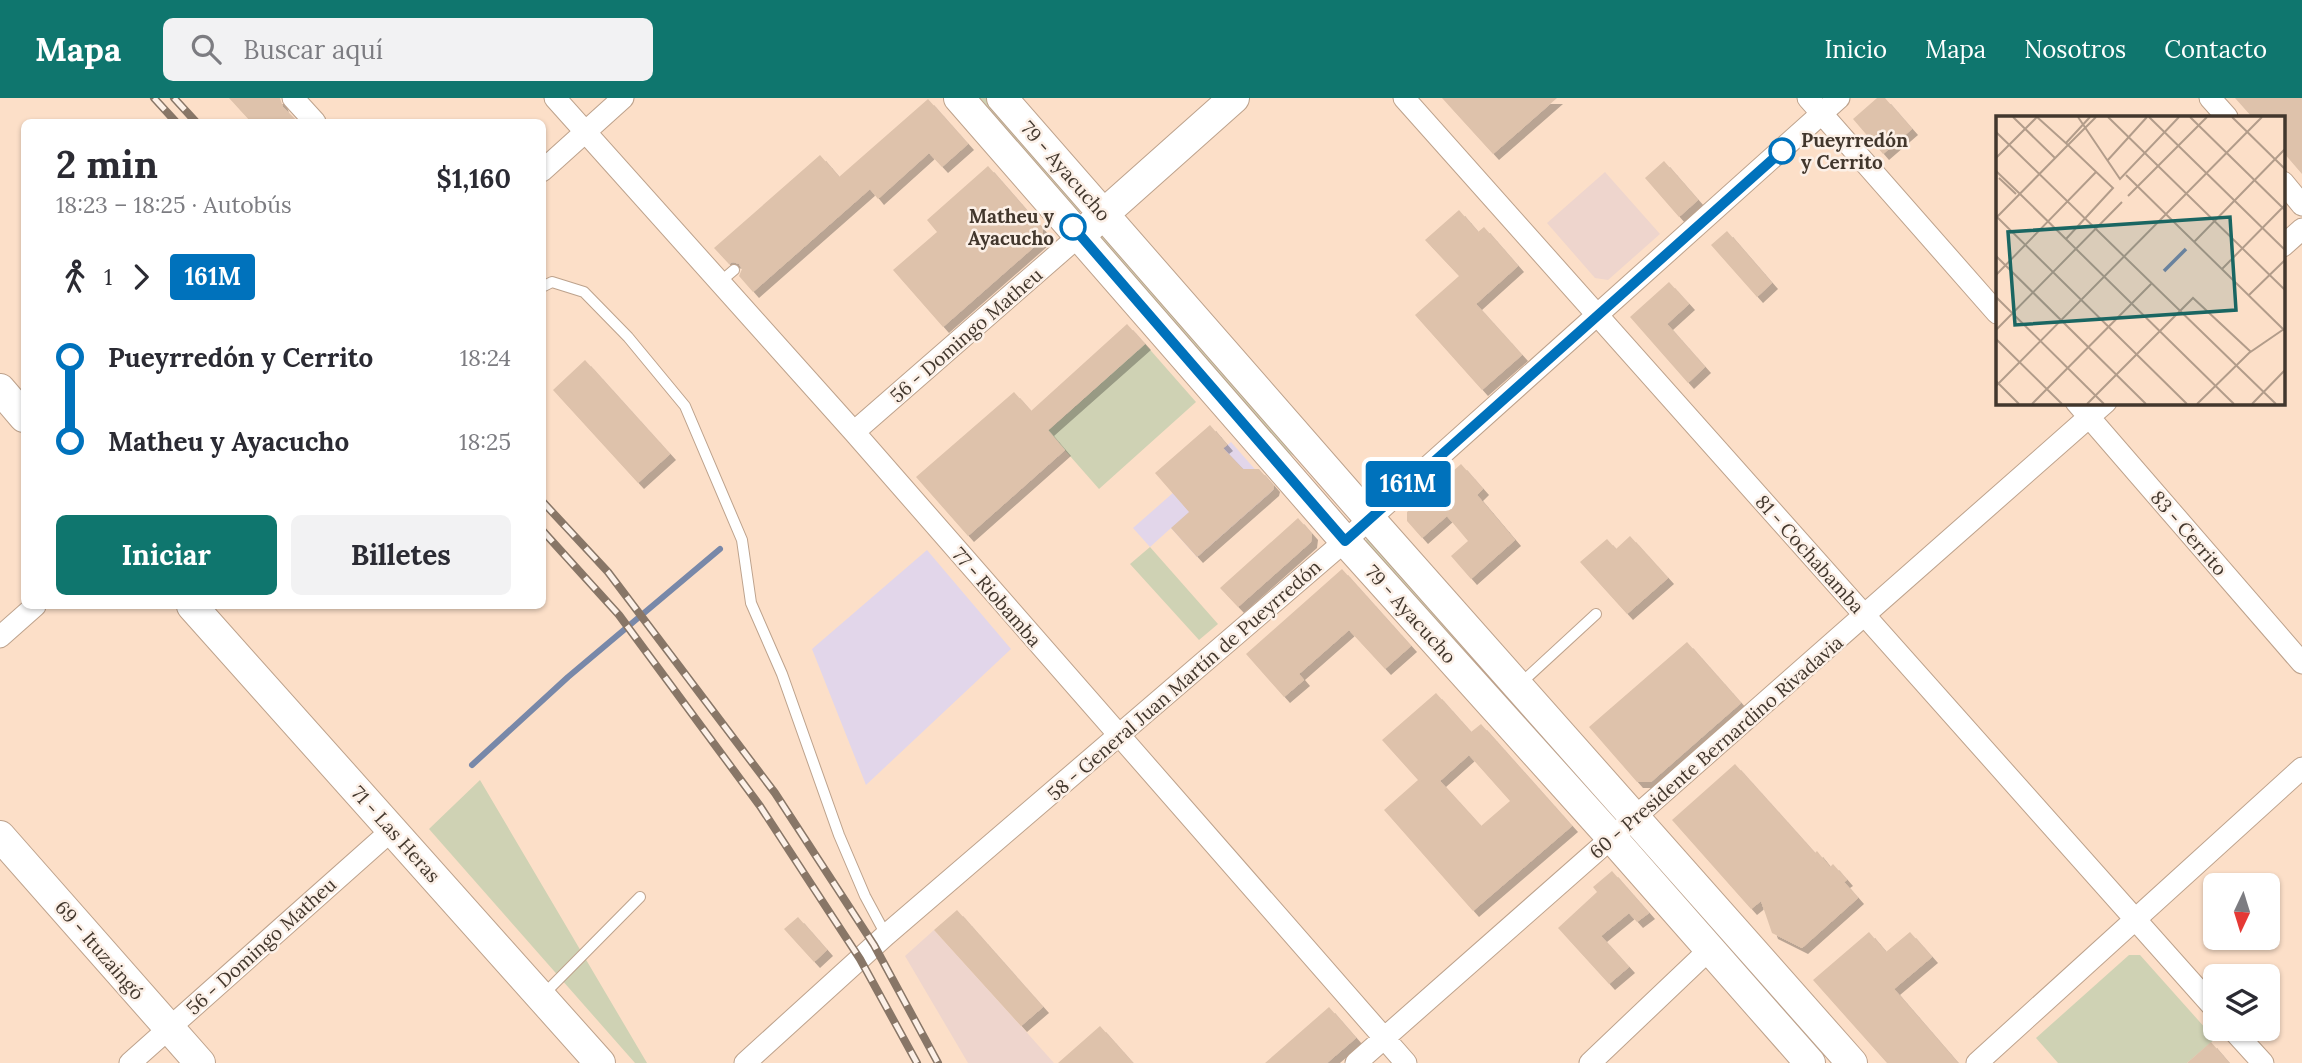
<!DOCTYPE html>
<html lang="es">
<head>
<meta charset="utf-8">
<style>
	:root { --surface:#fff; --page:#f2f2f3; --text:#2b2b33; --muted:#7c7c81; --accent:#0f766e }
	body { margin:0; font-family:Lora,serif; background:var(--page); color:var(--text); height:100vh; display:flex; flex-direction:column; font-size:26px; white-space:nowrap }
	* { box-sizing:border-box; margin:0 }
	p { font-size:23px; color:var(--muted) }
	.icon { flex:none; width:38px; height:38px; fill:none; stroke:currentColor; stroke-width:2; stroke-linecap:round; stroke-linejoin:round }
	.map { position:relative; flex:1; overflow:hidden }
	.drawer { position:absolute; left:21px; top:21px; width:525px; height:490px; display:flex; flex-direction:column; background:var(--surface); border-radius:10px; box-shadow:0 2px 5px #0004 }
	.drawer>* { flex:none }
	.badge { padding:0 14px; border-radius:5px; font-size:24px; line-height:46px }
	.needle { width:46px; rotate:184deg }
	.fabs { position:absolute; left:2203px; top:775px; display:grid; gap:14px }
	.fabs a { display:grid; place-items:center; width:77px; height:77px; border-radius:10px; background:var(--surface); box-shadow:0 2px 5px #0004; font-size:35px }
	.map>.badge { position:absolute; translate:-50% -50%; box-shadow:0 0 0 4px #fff }
	.legs { display:flex; align-items:center; gap:10px; height:77px; padding:0 35px; font-size:23px }
	.legs p { margin-inline-start:auto }
	.summary { display:flex; align-items:center; justify-content:space-between; height:119px; padding:0 35px }
	h1 { font-size:38px; font-weight:700; line-height:52px }
	.cta { display:flex; gap:14px; margin-top:auto; padding:14px 35px }
	.cta a { flex:1; height:80px; border-radius:10px; background:var(--accent); color:#fff; font-size:28px; font-weight:700; line-height:80px; text-align:center }
	.cta a+a { background:var(--page); color:var(--text) }
	ul { padding:0 35px; list-style:none }
	li { display:flex; align-items:center; gap:24px; height:84px; font-size:26px }
	li i { display:grid; place-items:center; width:10px; height:100%; margin:0 9px; background:currentColor }
	li i::after { content:''; width:18px; height:18px; margin:-9px; border:5px solid; border-radius:50%; background:var(--surface) }
	li p { margin-inline-start:auto }
	li:first-child i { background:linear-gradient(#0000 50%,currentColor 0) }
	li:last-child i { background:linear-gradient(currentColor 50%,#0000 0) }
	header { display:flex; align-items:center; gap:42px; box-sizing:border-box; height:98px; padding:0 35px; background:var(--accent); color:#fff }
	header strong { font-size:33px }
	nav { display:flex; gap:38px; margin-inline-start:auto; font-size:24px }
	.search { width:490px; height:63px; background:var(--page); display:flex; align-items:center; gap:18px; box-sizing:border-box; padding:0 24px; border-radius:10px; color:var(--muted); font-size:26px }
	.map>svg:first-child { display:block }
</style>
</head>
<body>
<header>
<strong>Mapa</strong>
<div class="search"><svg class="icon" aria-label="search" viewBox="0 0 24 24"><circle cx="10" cy="10" r="6"/><path d="M15 15l6 6"/></svg>Buscar aquí</div>
<nav><a>Inicio</a><a>Mapa</a><a>Nosotros</a><a>Contacto</a></nav>
</header>
<div class="map">
<svg width="2302" height="965" viewBox="0 0 2302 965">
	<defs>
		<filter id="shadow"><feDropShadow dx="6" dy="6" stdDeviation="0" flood-color="#0004"/></filter>
	</defs>
	<rect width="100%" height="100%" fill="#fcdfc8"/>
	<!-- commercial -->
	<path fill="#e2d6ea" d="M1231,344L1273,392L1197,459L1171,430L1150,449L1133,430Z
		M927,452L1011,551L866,687L812,551Z"/>
	<!-- education -->
	<path fill="#eed5cd" d="M1605,74L1660,136L1608,182L1595,180L1547,125Z
		M934,832L1021,928L1054,965H968L905,858Z"/>
	<!-- green -->
	<path fill="#cfd2b4" d="M974,0H988L1083,108V113L1076,115Z
		M1101,134L1301,362L1282,351L1099,140Z
		M1145,246L1196,304L1099,391L1048,333Z
		M1367,441L1371,442L1617,720L1614,722L1365,443Z
		M1150,449L1218,526L1199,542L1130,466Z
		M480,682L647,965H635L429,731Z
		M2129,857H2140L2215,941L2187,965H2058L2036,940Z"/>
	<g fill="none" stroke-linecap="round" stroke-linejoin="round">
		<!-- stream -->
		<path stroke="#7888a9" stroke-width="6" d="M472,667L568,579L720,451"/>
	</g>
	<!-- building -->
	<path fill="#dec2ab" fill-rule="evenodd" filter="url(#shadow)" d="M229,0H280L283,9L298,24H251Z
		M1442,0H1557L1493,56Z
		M1877,0H1885L1912,31L1883,56L1853,21Z
		M2235,0H2302V76L2283,54V19H2252Z
		M928,1L968,46L942,69L929,55L878,101L870,91L753,194L739,178L742,171L739,166L733,164L729,166L714,150L820,57L839,79Z
		M1664,63L1698,102L1679,119L1645,80Z
		M988,68L1043,131L1042,142L943,229L893,172L937,134L927,122Z
		M1459,112L1478,134L1484,129L1518,168L1476,206L1522,257L1482,292L1415,217L1459,178L1425,142Z
		M1727,133L1772,185L1757,199L1711,147Z
		M1669,184L1689,206L1667,226L1705,269L1688,285L1630,219Z
		M1127,226L1145,246L1048,332L1065,352L968,438L916,379L1014,294L1031,313Z
		M585,262L670,356L638,385L553,292Z
		M1210,327L1227,347L1223,350L1243,371H1259L1274,388L1273,392L1197,459L1171,430L1189,414L1155,375Z
		M1461,366L1483,391L1477,397L1515,442L1471,481L1451,458L1468,443L1447,418L1422,440L1407,423V414Z
		M1298,420L1312,436L1311,444L1238,509L1220,490Z
		M1630,438L1668,480L1627,516L1580,464L1607,441L1616,451Z
		M1342,471L1411,548L1385,571L1349,532L1299,576L1304,582L1284,599L1246,556Z
		M1687,544L1741,605L1651,684H1637L1589,629Z
		M1436,595L1471,634L1481,626L1572,728L1473,813L1384,712L1418,682L1382,642ZM1469,657L1510,703L1481,728L1440,683Z
		M1735,666L1815,755L1817,753L1830,769L1833,766L1847,782L1844,784L1858,800L1802,850L1772,835L1761,803L1751,811L1672,722Z
		M1612,773L1649,815L1637,824L1629,815L1601,838L1629,869L1609,886L1558,830L1597,794L1593,789Z
		M957,812L1043,909L1021,928L934,832Z
		M798,819L827,852L814,864L784,831Z
		M1869,834L1886,854L1910,834L1932,859L1894,891L1958,965H1887L1813,882Z
		M1329,909L1356,940L1327,965H1265Z
		M1100,928L1133,965H1058Z
		M2211,944L2229,965H2187Z"/>
	<g fill="none" stroke-linecap="round" stroke-linejoin="round">
		<defs>
			<path id="lane" d="M720,184L734,172
				M542,189L552,184L584,194L628,239L685,308L742,442L751,505L782,576L839,737L865,798L886,837
				M1520,586L1596,516
				M543,897L640,799"/>
			<path id="street" d="M293,0L315,24
				M555,0L854,334L1406,965
				M1404,0L2216,912
				M1808,0L1997,215
				M2210,0L2227,19
				M542,73L623,0
				M2283,84L2302,107
				M2283,148L2302,131
				M2076,304L2302,565
				M854,334L1080,137
				M0,539L35,508
				M2232,931L2263,965
				M130,965L392,732
				M745,965L886,837L1345,443L1839,0
				M1356,965L2106,304
				M1590,965L1711,850
				M1977,965L2302,670"/>
			<path id="secondary" d="M959,0L1345,443L1612,740L1810,965
				M1002,0L1370,421L1852,965
				M1088,130L1234,0
				M0,291L24,319
				M192,508L600,965
				M0,738L200,965"/>
		</defs>
		<!-- lane casing -->
		<use href="#lane" stroke="#bda28c" stroke-width="12"/>
		<!-- street casing -->
		<use href="#street" stroke="#bda28c" stroke-width="23"/>
		<!-- secondary casing -->
		<use href="#secondary" stroke="#bda28c" stroke-width="32"/>
		<!-- lane -->
		<use href="#lane" stroke="#fff" stroke-width="10"/>
		<!-- street -->
		<use href="#street" stroke="#fff" stroke-width="21"/>
		<!-- secondary -->
		<use href="#secondary" stroke="#fff" stroke-width="30"/>
		<defs>
			<path id="rail" d="M154,0L176,24
				M174,0L196,24
				M542,403L608,474L775,695L874,847L938,965
				M542,432L619,517L760,708L860,861L917,965"/>
		</defs>
		<!-- rail casing -->
		<use href="#rail" stroke="#887667" stroke-width="8"/>
		<!-- rail -->
		<use href="#rail" stroke="#fcf0e7" stroke-width="5" stroke-dasharray="16" stroke-linecap="butt"/>
	</g>
	<g fill="none" stroke-linecap="round" stroke-linejoin="round">
		<defs>
			<path id="line-1" d="M1073,129L1345,443L1782,53"/>
		</defs>
		<!-- line-1 casing -->
		<use href="#line-1" stroke="#fff" stroke-width="16"/>
		<!-- line-1 -->
		<use href="#line-1" stroke="#0072bc" stroke-width="10"/>
	</g>
	<!-- markers -->
	<g fill="#fff" stroke="#0072bc" stroke-width="3.5">
		<circle cx="1782" cy="53" r="12"/>
		<circle cx="1073" cy="129" r="12"/>
	</g>
	<g text-anchor="middle" dominant-baseline="central" stroke-width="5" stroke-linejoin="round" paint-order="stroke">
		<!-- stop labels -->
		<g font-size="19" font-weight="bold" fill="#42372d" stroke="#fcf0e7" text-anchor="start">
			<text x="1801" y="42">Pueyrredón<tspan x="1801" dy="22">y Cerrito</tspan></text>
			<text x="1054" y="118" text-anchor="end">Matheu y<tspan x="1054" dy="22">Ayacucho</tspan></text>
		</g>
		<!-- street labels -->
		<g font-size="19" fill="#42372d" stroke="#fcf0e7">
			<text transform="translate(1066 73) rotate(49)">79 - Ayacucho</text>
			<text transform="translate(966 237) rotate(-41)">56 - Domingo Matheu</text>
			<text transform="translate(2189 435) rotate(49)">83 - Cerrito</text>
			<text transform="translate(1810 456) rotate(48)">81 - Cochabamba</text>
			<text transform="translate(997 499) rotate(49)">77 - Riobamba</text>
			<text transform="translate(1411 516) rotate(48)">79 - Ayacucho</text>
			<text transform="translate(1184 582) rotate(-41)">58 - General Juan Martín de Pueyrredón</text>
			<text transform="translate(1716 649) rotate(-41)">60 - Presidente Bernardino Rivadavia</text>
			<text transform="translate(396 736) rotate(48)">71 - Las Heras</text>
			<text transform="translate(261 848) rotate(-42)">56 - Domingo Matheu</text>
			<text transform="translate(100 852) rotate(49)">69 - Ituzaingó</text>
		</g>
	</g>
	<!-- overview -->
	<g transform="translate(1996 18)">
		<rect width="289" height="289" fill="#fcdfc8"/>
		<path fill="none" stroke="#7888a9" stroke-width="3.5" d="M168,155L190,133"/>
		<path fill="none" stroke="#b29c8a" stroke-width="2" d="M17,1L59,42M82,1L124,63L183,1M112,1L289,174M153,1L289,134M194,1L289,94M236,1L289,53M0,16L280,288M70,27L94,1M0,42L41,1M111,45L151,1M0,55L22,76M130,59L289,215M3,62L20,78M22,76L238,288M132,80L211,1M0,100L191,288M0,102L72,29L41,1M70,123L117,72L72,29L100,1M198,126L289,33M0,140L150,288M226,153L289,89M0,159L100,56M253,179L289,144M0,181L108,288M0,214L126,86M0,223L66,288M0,265L23,288M0,270L266,1M36,288L156,167M91,288L197,182L255,236M201,288L253,237L288,213M256,288L289,254"/>
		<path fill="#1a6662" fill-opacity="0.15" stroke="#1a6662" stroke-width="3.5" d="M234,101L240,194L19,209L12,116Z"/>
		<rect width="289" height="289" fill="none" stroke="#42372d" stroke-width="3.5"/>
	</g>
</svg>
<div class="fabs">
<a><svg class="needle" viewBox="-14 -14 28 28"><path d="M0-13l5 13h-10z" fill="#e53935"/><path d="M0 13l5-13h-10z" fill="#7c7c81"/></svg></a>
<a><svg class="icon" aria-label="layers" viewBox="0 0 24 24"><path d="M12 4l9 5-9 5-9-5zM3 14l9 5 9-5"/></svg></a>
</div>
<b class="badge" style="left:1408px;top:386px;background:#0072bc;color:#fff">161M</b>
<section class="drawer">
<div class="summary"><div><h1>2 min</h1><p>18:23 – 18:25 · Autobús</p></div><b>$1,160</b></div>
<div class="legs"><svg class="icon" aria-label="walk" viewBox="0 0 24 24"><circle cx="13" cy="4" r="2"/><path d="M13 8l-2 6 4 7M11 14l-3 7M7 12l3-4h3l4 4"/></svg>1<svg class="icon" aria-label="forward" viewBox="0 0 24 24"><path d="M9 5l7 7-7 7"/></svg><b class="badge" style="background:#0072bc;color:#fff">161M</b></div>
<ul>
<li><i style="color:#0072bc"></i><b>Pueyrredón y Cerrito</b><p>18:24</p></li>
<li><i style="color:#0072bc"></i><b>Matheu y Ayacucho</b><p>18:25</p></li>
</ul>
<div class="cta"><a>Iniciar</a><a>Billetes</a></div>
</section>
</div>
</body>
</html>
